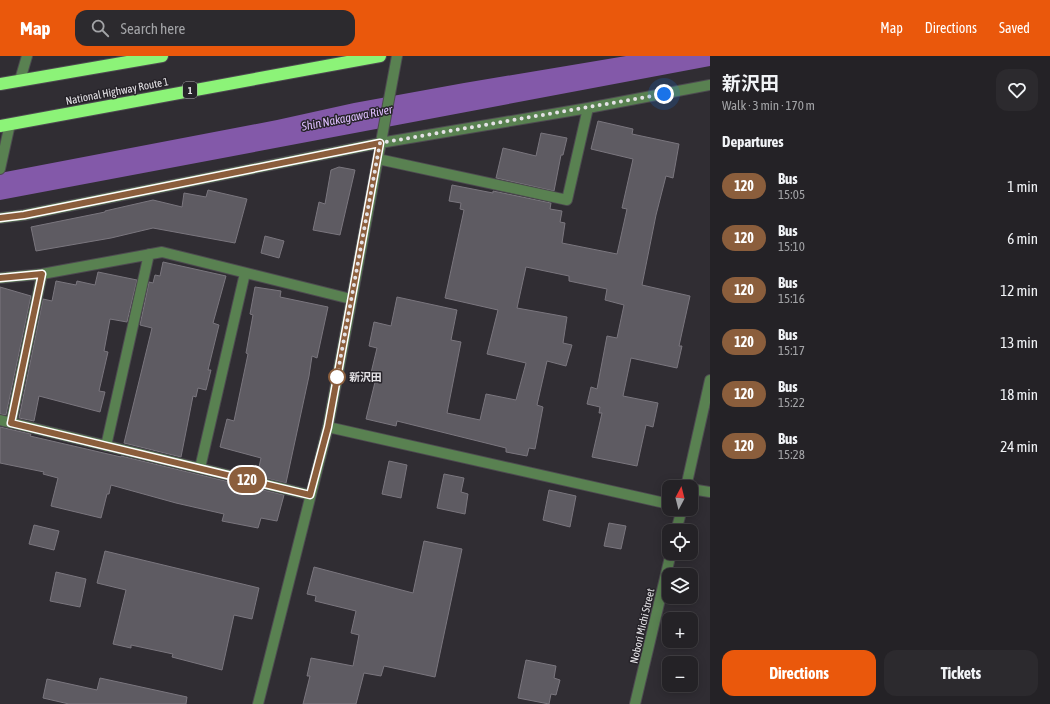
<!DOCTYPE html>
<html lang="en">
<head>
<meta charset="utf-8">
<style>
	:root { --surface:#242226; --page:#2c2a2e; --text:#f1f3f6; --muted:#a3a4a7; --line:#413f43; --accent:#ea580c }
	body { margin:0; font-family:"Asap Condensed","Noto Sans JP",sans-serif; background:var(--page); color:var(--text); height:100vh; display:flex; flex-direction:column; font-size:15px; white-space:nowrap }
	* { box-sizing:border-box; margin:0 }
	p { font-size:13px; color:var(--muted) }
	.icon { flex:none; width:22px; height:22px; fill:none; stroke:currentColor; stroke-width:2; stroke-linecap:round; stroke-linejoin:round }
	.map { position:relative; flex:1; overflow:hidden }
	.side { display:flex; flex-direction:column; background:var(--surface); width:340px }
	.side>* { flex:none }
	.badge { padding:0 8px; border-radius:13px; font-size:14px; line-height:26px }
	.needle { width:26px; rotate:7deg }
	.controls { position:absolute; left:662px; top:424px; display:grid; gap:8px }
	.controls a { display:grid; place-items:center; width:36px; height:36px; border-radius:8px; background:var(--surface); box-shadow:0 2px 10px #0003,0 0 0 1px var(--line); font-size:20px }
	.you { position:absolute; width:20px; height:20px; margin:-10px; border:3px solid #fff; border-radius:50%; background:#1a73e8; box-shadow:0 0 0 6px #1a73e833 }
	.map>.badge { position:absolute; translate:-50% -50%; box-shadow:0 0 0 2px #fff }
	h2 { padding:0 12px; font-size:15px; line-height:36px }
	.round { display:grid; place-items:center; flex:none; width:42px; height:42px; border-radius:12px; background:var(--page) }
	.headline { display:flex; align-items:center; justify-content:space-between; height:68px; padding:0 12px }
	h1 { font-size:19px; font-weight:700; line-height:30px }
	.primary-button { display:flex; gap:8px; margin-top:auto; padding:8px 12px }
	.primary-button a { flex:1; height:46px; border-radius:12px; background:var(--accent); color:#fff; font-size:16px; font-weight:700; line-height:46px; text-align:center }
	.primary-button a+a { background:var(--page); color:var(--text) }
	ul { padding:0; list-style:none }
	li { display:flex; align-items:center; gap:12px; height:52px; padding:0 12px }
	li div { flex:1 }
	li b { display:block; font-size:15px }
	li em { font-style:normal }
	li .badge { min-width:44px; font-weight:700; text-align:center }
	header { display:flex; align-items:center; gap:24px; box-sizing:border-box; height:56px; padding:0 20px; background:var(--accent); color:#fff }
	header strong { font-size:19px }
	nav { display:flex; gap:22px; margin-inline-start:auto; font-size:14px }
	.search { width:280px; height:36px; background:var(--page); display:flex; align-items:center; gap:10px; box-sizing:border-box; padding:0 14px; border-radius:12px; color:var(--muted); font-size:15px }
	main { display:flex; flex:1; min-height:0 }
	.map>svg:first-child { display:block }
</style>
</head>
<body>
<header>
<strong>Map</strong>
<div class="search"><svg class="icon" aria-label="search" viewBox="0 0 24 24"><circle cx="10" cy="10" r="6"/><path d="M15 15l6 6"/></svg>Search here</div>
<nav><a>Map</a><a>Directions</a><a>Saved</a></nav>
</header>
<main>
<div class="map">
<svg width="710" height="648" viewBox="0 0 710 648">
	<rect width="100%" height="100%" fill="#302d33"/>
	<!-- water -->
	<path fill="#8359a9" d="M626,0H710V10L0,144V117L277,64L354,47L464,27Z"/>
	<!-- building -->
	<path fill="#5e5b62" stroke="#7a767e" d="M598,65L633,73L632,78L679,88L673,122L666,120L656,159L642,229L690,240L679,290H682L677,312L631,302L623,340L658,347L653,371L646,369L637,410L592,401L602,357H599L600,351L587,348L591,331L597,333L607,280L617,282L624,249L605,244L607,233L569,225V220L526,211L517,252L567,261L563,287L572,289L566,310L547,305L537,349L543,351L535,393L529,392L527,400L506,396V392L397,365L396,370L366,363L377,318L371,317L377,292L369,290L374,266L391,270L397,241L457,254L451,284L461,286L447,357L480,364L486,338L516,344L526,307L487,298L498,254L445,242L464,154L460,153L461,147L449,145L452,129L493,137V135L551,147L550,153L562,155L560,166L565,167L562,187L617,198L627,153L622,152L633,103L591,93Z
		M541,77L567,82L563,99H561L554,135L496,122L503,92L536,100Z
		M339,111L355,114L340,179L313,174L319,146L325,148L331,114Z
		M208,134L247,143L235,187L153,172L111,182L36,195L31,171L105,156V155L153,144L182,151L184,137L206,141Z
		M265,180L284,185L279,202L261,197Z
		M163,206L226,220L213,267L219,269L208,314H211L206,334L198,332L196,341L193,340L181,401L124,387L152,272L140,269L149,226L153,227L155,219L160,220Z
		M98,216L137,224L127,266L110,263L104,295L108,296L99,335L105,336L100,356L39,340L34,365L19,362L43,243L52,245L56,225L76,229L77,225L95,229Z
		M0,231L31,240L6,359L0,358Z
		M255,231L281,235L280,241L328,251L317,302L312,300L309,320L286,427L257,420L261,402L220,391L227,363L234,365L248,298L246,297L253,259L250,258Z
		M0,371L31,378L30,380L121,401V400L284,439L277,465L261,462L258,472L222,465L224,458L176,447L111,429L109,438H107L101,462L51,450L58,422L43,418L44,416L0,407Z
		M389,405L407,409L401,442L382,438Z
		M444,418L464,422L461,436L468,438L465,458L437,452Z
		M549,434L576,440L570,471L543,464Z
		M609,467L626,470L621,493L604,490Z
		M34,469L59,475L54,494L29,488Z
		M424,485L462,493L435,621L384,610L381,620L364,617L356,648H303L310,620H307L311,602L353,610L359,579L351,577L356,555L315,545L316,540L307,538L314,511L413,537Z
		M105,495L259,532L252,563L234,559L222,614L172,601L173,598L131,589V592L113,588L126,534L97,527Z
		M56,516L86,523L80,551L50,545Z
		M526,604L556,610L554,622L560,624L556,639L551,638L549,648L518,642Z
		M100,622L187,641L186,648H69L43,642L47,623L97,634Z"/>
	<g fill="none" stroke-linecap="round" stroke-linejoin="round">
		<defs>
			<path id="minor" d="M20,24L27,0
				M378,103L567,144L588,52
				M0,113L10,68
				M0,162L24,159L380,87L588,52L710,29
				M0,222L42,218L162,196L351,243
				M0,364L310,439
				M11,367L42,218
				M328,371L669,448
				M106,390L149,198
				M200,412L245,217
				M686,431L710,324
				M691,433L710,436
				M676,475L682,453
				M258,648L328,371L397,0
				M635,648L671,497"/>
			<path id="highway" d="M0,28L162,0
				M0,70L380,0"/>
		</defs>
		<!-- minor casing -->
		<use href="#minor" stroke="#4d4a50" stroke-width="12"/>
		<!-- highway casing -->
		<use href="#highway" stroke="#4d4a50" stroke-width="14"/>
		<!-- minor -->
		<use href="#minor" stroke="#598151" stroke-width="10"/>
		<!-- highway -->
		<use href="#highway" stroke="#8cf378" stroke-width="12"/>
	</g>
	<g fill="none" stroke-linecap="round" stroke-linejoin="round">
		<defs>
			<path id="line" d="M0,162L24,159L380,87L328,371L310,439L11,367L42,218L0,222"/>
		</defs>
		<!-- line casing -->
		<use href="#line" stroke="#fff" stroke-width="9"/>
		<!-- line -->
		<use href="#line" stroke="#8b5e3c" stroke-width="6"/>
		<!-- walk -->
		<path stroke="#e4e2e6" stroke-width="4" stroke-dasharray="0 7.2" d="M337,321L380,87L664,38"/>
	</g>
	<!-- markers -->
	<circle fill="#fff" stroke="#8b5e3c" stroke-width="2" cx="337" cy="321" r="8"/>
	<g text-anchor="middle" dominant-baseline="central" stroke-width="3" stroke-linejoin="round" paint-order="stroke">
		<!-- shield labels -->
		<rect fill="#262329" stroke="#aba9ad" stroke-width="1" x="183" y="26" width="14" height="16" rx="3"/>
		<g font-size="10" font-weight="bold" fill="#e4e2e6">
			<text x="190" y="34">1</text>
		</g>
		<!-- street labels -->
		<g font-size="11" fill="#e4e2e6" stroke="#262329">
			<text transform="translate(117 35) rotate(-11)">National Highway Route 1</text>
			<text transform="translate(642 570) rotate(-77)">Nobori Michi Street</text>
		</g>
		<!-- stop labels -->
		<g font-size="11" font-weight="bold" fill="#e4e2e6" stroke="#262329" text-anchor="start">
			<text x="349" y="321">新沢田</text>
		</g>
		<!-- water labels -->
		<g font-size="12" font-style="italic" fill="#debefe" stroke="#262329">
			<text transform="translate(347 62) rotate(-11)">Shin Nakagawa River</text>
		</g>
	</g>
</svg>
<div class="controls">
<a><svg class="needle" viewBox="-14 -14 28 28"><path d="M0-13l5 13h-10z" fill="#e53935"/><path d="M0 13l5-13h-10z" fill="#a3a4a7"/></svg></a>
<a><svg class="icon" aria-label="locate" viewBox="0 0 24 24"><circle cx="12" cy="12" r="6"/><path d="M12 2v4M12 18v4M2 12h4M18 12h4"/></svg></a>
<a><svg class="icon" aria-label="layers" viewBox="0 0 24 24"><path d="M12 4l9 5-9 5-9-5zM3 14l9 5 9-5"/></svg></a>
<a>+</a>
<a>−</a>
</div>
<div class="you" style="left:664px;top:38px"></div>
<b class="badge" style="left:247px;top:424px;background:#8b5e3c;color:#fff">120</b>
</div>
<section class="side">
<div class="headline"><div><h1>新沢田</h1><p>Walk · 3 min · 170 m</p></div><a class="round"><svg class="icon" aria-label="heart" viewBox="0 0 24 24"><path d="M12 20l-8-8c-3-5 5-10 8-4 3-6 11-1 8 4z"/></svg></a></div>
<h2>Departures</h2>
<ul>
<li><span class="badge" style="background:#8b5e3c;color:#fff">120</span><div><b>Bus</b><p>15:05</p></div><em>1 min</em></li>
<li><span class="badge" style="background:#8b5e3c;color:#fff">120</span><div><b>Bus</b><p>15:10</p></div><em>6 min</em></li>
<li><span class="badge" style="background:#8b5e3c;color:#fff">120</span><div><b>Bus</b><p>15:16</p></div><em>12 min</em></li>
<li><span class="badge" style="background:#8b5e3c;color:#fff">120</span><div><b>Bus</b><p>15:17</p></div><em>13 min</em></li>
<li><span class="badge" style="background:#8b5e3c;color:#fff">120</span><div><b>Bus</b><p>15:22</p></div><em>18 min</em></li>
<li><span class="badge" style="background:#8b5e3c;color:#fff">120</span><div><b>Bus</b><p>15:28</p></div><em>24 min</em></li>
</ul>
<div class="primary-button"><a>Directions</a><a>Tickets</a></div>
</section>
</main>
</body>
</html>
